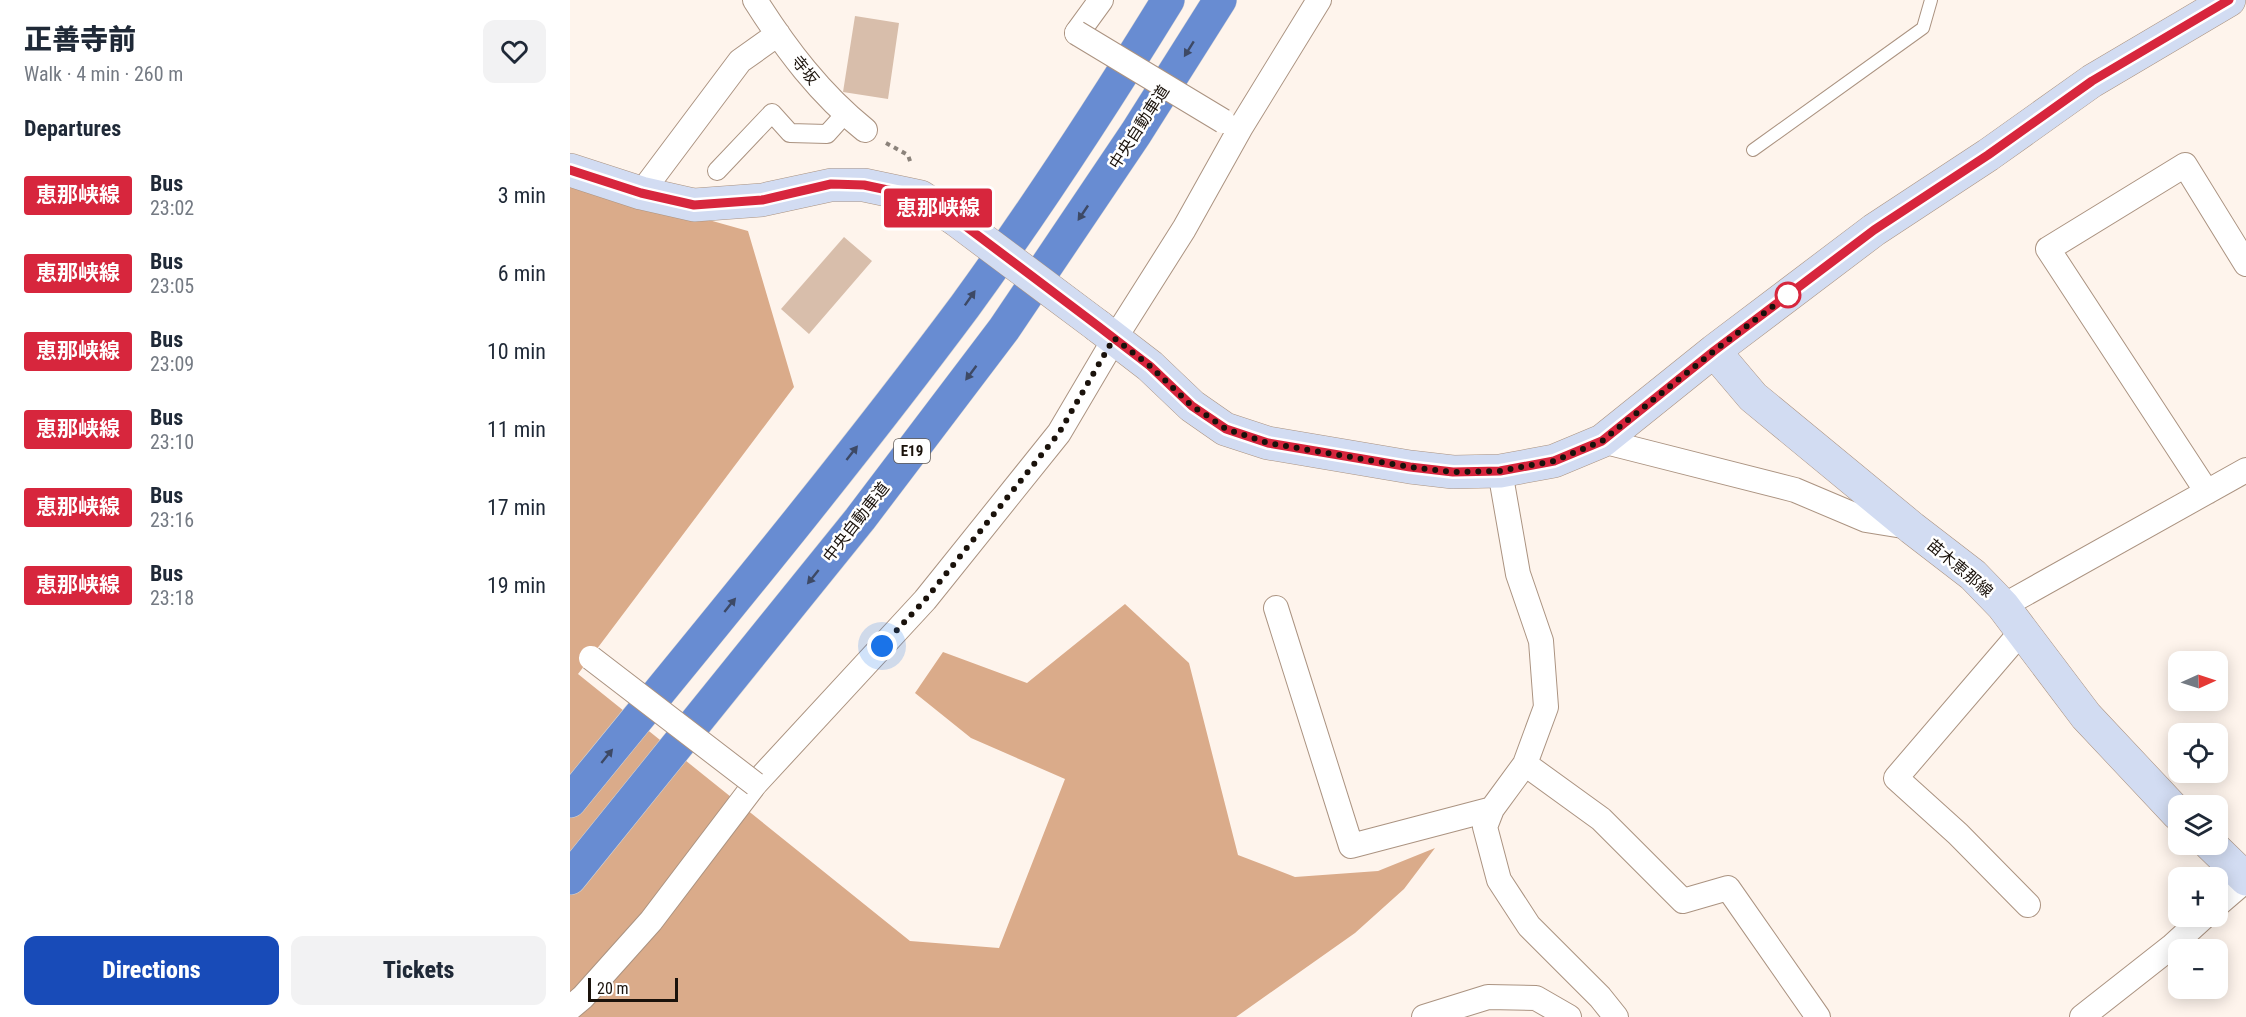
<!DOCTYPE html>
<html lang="en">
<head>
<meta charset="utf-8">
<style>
	:root { --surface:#fff; --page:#f2f2f3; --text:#1f2937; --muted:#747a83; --accent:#184bb8 }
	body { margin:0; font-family:"Roboto Condensed","Noto Sans JP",sans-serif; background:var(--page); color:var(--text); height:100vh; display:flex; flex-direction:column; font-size:22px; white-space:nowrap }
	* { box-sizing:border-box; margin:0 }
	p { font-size:20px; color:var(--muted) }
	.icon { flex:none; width:33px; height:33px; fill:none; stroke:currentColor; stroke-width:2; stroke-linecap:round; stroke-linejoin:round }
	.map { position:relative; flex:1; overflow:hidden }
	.sheet { display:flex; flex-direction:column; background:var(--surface); width:570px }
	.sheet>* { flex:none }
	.badge { padding:0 12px; border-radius:4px; font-size:21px; line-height:39px }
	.needle { width:39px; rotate:87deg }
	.buttons { position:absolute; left:1598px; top:651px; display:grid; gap:12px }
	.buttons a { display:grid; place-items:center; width:60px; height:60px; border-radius:12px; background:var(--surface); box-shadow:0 3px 15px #0003; font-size:30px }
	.scale { position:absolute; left:18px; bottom:15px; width:90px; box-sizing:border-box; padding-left:6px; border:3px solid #1a120b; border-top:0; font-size:16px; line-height:21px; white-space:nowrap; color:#1a120b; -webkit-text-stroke:4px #fff; paint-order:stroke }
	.you { position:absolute; width:30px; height:30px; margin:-15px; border:4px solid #fff; border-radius:50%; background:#1a73e8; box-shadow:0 0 0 9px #1a73e833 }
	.map>.badge { position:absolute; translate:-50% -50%; box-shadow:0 0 0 3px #fff }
	h2 { padding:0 24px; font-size:22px; line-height:54px }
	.round { display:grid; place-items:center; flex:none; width:63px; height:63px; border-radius:12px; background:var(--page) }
	.overview { display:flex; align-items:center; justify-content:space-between; height:102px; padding:0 24px }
	h1 { font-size:28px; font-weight:800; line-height:45px }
	.cta { display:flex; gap:12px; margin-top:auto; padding:12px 24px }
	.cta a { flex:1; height:69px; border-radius:12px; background:var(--accent); color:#fff; font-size:24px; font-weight:800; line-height:69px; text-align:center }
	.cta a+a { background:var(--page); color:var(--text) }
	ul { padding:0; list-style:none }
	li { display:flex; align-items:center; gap:18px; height:78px; padding:0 24px }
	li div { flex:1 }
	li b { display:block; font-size:22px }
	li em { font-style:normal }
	li .badge { min-width:66px; font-weight:700; text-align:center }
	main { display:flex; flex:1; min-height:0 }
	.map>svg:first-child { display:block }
</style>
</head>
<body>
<main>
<section class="sheet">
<div class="overview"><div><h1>正善寺前</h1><p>Walk · 4 min · 260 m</p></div><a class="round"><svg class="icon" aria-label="heart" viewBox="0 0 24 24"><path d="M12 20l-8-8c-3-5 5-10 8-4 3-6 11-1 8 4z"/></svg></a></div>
<h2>Departures</h2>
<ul>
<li><span class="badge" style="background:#d7263d;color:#fff">恵那峡線</span><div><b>Bus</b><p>23:02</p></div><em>3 min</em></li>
<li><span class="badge" style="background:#d7263d;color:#fff">恵那峡線</span><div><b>Bus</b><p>23:05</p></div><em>6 min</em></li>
<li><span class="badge" style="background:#d7263d;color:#fff">恵那峡線</span><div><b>Bus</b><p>23:09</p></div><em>10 min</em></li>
<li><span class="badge" style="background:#d7263d;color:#fff">恵那峡線</span><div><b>Bus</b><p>23:10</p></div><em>11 min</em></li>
<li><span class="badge" style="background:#d7263d;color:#fff">恵那峡線</span><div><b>Bus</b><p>23:16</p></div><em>17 min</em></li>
<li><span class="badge" style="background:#d7263d;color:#fff">恵那峡線</span><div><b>Bus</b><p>23:18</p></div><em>19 min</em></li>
</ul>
<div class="cta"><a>Directions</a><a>Tickets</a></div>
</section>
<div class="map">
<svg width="1676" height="1017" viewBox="0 0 1676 1017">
	<rect width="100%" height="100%" fill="#fef4ec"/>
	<!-- forest -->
	<path fill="#daab8a" d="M0,181L178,231L224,387L8,674L340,941L429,948L495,779L401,738L345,693L373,652L457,683L555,604L619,663L668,855L725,877L808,871L865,848L834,889L785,933L666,1017H0Z"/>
	<!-- building -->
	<path fill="#d8beab" d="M285,16L329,23L318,99L273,92Z
		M274,237L302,261L239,334L211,309Z"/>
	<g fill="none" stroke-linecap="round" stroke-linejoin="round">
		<defs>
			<path id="service" d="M1183,150L1353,28L1361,0"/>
			<path id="pedestrian" d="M147,171L202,113L220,133L257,134L275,114"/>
			<path id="minor" d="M185,0C216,49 250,94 295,130
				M507,33L531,0
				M71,193L170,61L208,34
				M1032,441L1225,490L1296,520L1339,527
				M930,471L948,574L971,641L976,707L955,764L922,809L915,827L929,880L959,926L1030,997L1046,1017
				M1637,492L1478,249L1615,165L1676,264
				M1433,606L1676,470
				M706,608L781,846L922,809
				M1452,631L1326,778L1388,834L1458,905
				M955,764L1031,819L1113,901L1158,888L1248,1017
				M1647,905L1676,880
				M0,1008L13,997L81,921L185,784L355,600L489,433L545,338L614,229L671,127L749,0
				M854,1017L918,997L966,998L999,1017
				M1512,1017L1601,947L1635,916"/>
			<path id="secondary" d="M0,170L71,193L124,205L192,200L261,185H294L351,197L385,219
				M528,326L580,366L622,406L655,429L698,443L840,467L883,472L930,471L984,461L1032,441L1144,351L1304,230L1418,155L1522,81L1659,0
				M1144,351L1183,397L1342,528L1403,575L1433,606L1516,716L1608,814
				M1640,844L1676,879"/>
			<path id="motorway" d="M0,801C133,638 269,475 395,306C467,207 534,104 598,0
				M0,878L290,519L434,329L566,133L650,0"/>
		</defs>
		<!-- service casing -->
		<use href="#service" stroke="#ab9381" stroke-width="14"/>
		<!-- pedestrian casing -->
		<use href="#pedestrian" stroke="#ab9381" stroke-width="20"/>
		<!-- minor casing -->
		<use href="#minor" stroke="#ab9381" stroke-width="26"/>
		<!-- secondary casing -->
		<use href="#secondary" stroke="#ab9381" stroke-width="34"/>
		<!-- motorway casing -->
		<use href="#motorway" stroke="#d6d4d3" stroke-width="34"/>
		<!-- path -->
		<path stroke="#8b827a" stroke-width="4" stroke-dasharray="4.5 4.5" stroke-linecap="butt" d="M316,143L338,155L341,164"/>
		<!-- service -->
		<use href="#service" stroke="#fff" stroke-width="12"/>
		<!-- pedestrian -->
		<use href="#pedestrian" stroke="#fff" stroke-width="18"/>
		<!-- minor -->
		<use href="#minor" stroke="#fff" stroke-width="24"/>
		<!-- secondary -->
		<use href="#secondary" stroke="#d2dcf2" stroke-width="33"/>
		<!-- motorway -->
		<use href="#motorway" stroke="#688cd2" stroke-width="33"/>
		<defs>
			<path id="minor-bridge" d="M507,33L653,121
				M21,658L185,784"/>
			<path id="secondary-bridge" d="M385,219L528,326"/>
		</defs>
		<!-- minor-bridge casing -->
		<use href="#minor-bridge" stroke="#ab9381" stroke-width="26" stroke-linecap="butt"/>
		<!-- secondary-bridge casing -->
		<use href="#secondary-bridge" stroke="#ab9381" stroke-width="34" stroke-linecap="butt"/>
		<!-- minor-bridge -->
		<use href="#minor-bridge" stroke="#fff" stroke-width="24"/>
		<!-- secondary-bridge -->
		<use href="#secondary-bridge" stroke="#d2dcf2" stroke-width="33"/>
	</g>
	<!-- one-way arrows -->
	<defs><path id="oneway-solid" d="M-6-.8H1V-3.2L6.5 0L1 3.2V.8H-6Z" transform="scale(1.5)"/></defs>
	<g fill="#3d4965">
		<use href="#oneway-solid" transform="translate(619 49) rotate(122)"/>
		<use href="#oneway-solid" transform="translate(513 213) rotate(124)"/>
		<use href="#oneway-solid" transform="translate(400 298) rotate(-55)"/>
		<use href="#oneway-solid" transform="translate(401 373) rotate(127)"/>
		<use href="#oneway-solid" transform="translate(282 453) rotate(-52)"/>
		<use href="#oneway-solid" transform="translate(243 577) rotate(129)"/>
		<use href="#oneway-solid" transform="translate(160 605) rotate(-51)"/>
		<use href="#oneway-solid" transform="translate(37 756) rotate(-51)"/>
	</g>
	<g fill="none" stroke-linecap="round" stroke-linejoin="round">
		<defs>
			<path id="line" d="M0,170L71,193L124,205L192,200L261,184L294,185L351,197L386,219L528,326L580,366L622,406L656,429L698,443L840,467L883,472L930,471L984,461L1032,441L1144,351L1304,230L1418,155L1522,81L1659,0"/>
		</defs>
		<!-- line casing -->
		<use href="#line" stroke="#fff" stroke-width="14"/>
		<!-- line -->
		<use href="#line" stroke="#d7263d" stroke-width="9"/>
		<!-- walk -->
		<path stroke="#1a120b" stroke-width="6" stroke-dasharray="0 10.8" d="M312,646L355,600L489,433L544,338L580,366L622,406L639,417L656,429L698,443L840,467L883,472L930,471L984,461L1032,441L1144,351L1218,295"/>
	</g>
	<!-- markers -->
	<circle fill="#fff" stroke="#d7263d" stroke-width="3" cx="1218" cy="295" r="12"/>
	<g text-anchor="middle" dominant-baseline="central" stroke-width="5" stroke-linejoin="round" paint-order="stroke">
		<!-- shield labels -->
		<rect fill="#fff" stroke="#5f5954" stroke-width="1.5" x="324" y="439" width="36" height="24" rx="4.5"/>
		<g font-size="15" font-weight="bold" fill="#1a120b">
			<text x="342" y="451">E19</text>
		</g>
		<!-- street labels -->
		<g font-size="16" fill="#1a120b" stroke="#fff">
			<text transform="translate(235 70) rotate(51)">寺坂</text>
			<text transform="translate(569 127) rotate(-57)">中央自動車道</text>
			<text transform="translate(286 522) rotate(-52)">中央自動車道</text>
			<text transform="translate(1390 568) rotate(40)">苗木恵那線</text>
		</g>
	</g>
</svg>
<div class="buttons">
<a><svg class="needle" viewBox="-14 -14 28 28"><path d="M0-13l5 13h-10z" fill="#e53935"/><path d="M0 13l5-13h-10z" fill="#747a83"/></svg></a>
<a><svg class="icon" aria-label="locate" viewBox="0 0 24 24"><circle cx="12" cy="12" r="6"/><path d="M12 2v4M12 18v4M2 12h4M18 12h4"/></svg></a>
<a><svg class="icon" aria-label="layers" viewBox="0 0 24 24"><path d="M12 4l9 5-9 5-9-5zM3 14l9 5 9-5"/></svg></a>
<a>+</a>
<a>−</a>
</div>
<div class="scale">20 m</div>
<div class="you" style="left:312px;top:646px"></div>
<b class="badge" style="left:368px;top:208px;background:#d7263d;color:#fff">恵那峡線</b>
</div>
</main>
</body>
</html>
